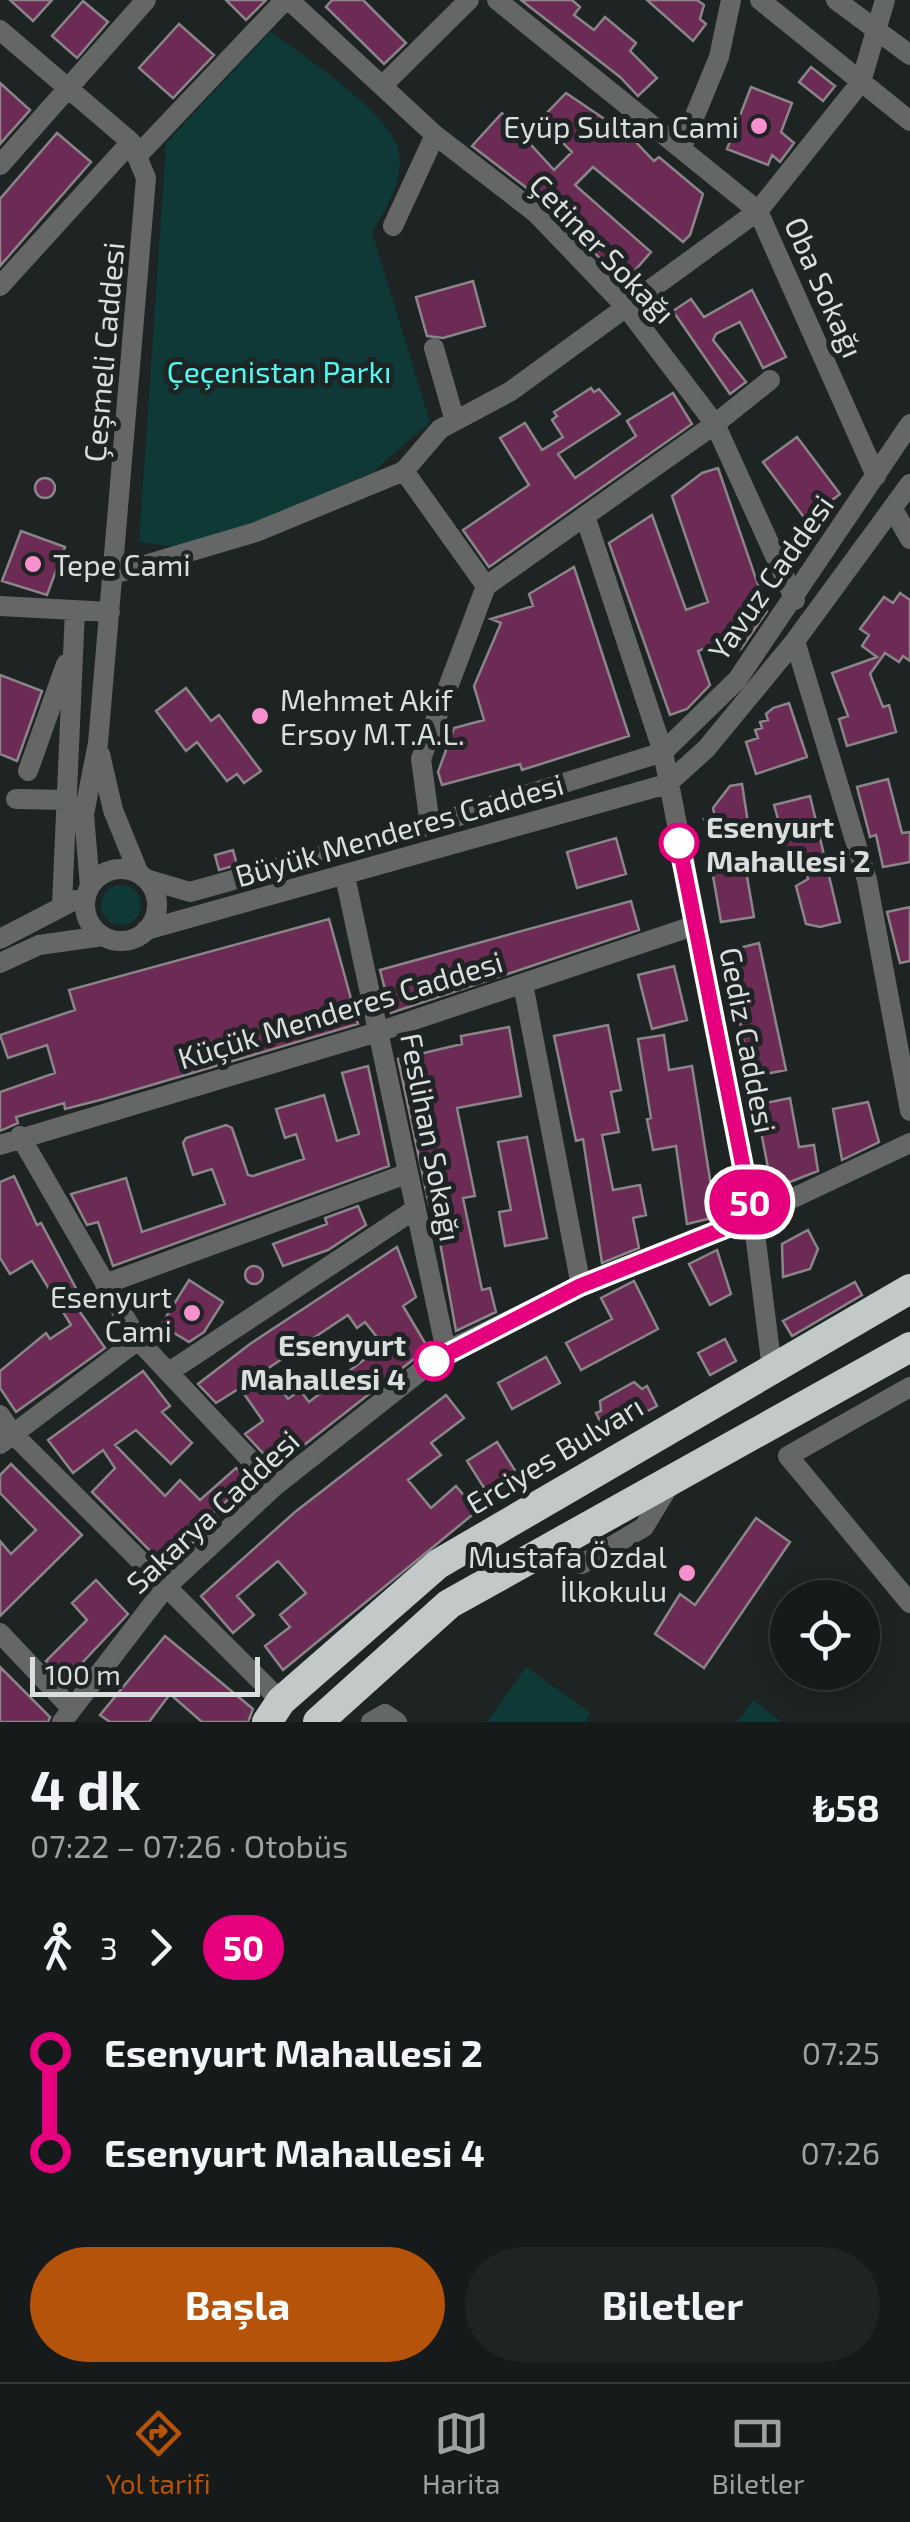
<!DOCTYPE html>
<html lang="tr">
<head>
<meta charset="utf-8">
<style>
	:root { --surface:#161a1a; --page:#1f2323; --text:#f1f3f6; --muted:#9ea1a2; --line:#353839; --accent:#b45309 }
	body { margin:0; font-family:"Exo 2",sans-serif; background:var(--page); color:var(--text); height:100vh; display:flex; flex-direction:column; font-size:38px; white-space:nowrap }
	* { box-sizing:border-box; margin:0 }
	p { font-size:32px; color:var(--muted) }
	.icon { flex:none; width:55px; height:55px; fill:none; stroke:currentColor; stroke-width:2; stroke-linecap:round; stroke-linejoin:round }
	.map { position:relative; height:1722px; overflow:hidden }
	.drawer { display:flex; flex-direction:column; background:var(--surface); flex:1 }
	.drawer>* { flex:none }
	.badge { padding:0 20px; border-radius:32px; font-size:35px; line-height:65px }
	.controls { position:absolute; left:770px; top:1580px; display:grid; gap:20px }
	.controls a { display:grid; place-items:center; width:110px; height:110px; border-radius:50%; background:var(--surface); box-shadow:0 5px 25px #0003,0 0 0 2px var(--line); font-size:50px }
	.scale { position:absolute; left:30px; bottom:25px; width:230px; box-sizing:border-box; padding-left:10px; border:5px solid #dbdede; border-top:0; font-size:28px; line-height:35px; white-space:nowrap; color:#dbdede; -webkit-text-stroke:8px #1e2323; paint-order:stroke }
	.map>.badge { position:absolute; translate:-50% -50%; box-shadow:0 0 0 5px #fff }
	.legs { display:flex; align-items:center; gap:15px; height:110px; padding:0 30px; font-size:32px }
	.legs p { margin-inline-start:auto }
	.head { display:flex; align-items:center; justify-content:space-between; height:170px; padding:0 30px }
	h1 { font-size:55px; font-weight:700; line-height:75px }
	.button { display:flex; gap:20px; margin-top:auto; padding:20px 30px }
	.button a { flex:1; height:115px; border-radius:60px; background:var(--accent); color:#fff; font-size:40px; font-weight:700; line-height:115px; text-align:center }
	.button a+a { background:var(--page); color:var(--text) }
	ul { padding:0 30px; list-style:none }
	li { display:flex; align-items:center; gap:35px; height:100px; font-size:38px }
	li i { display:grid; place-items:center; width:15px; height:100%; margin:0 12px; background:currentColor }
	li i::after { content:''; width:25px; height:25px; margin:-12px; border:8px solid; border-radius:50%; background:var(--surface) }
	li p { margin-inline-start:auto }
	li:first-child i { background:linear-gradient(#0000 50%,currentColor 0) }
	li:last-child i { background:linear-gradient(currentColor 50%,#0000 0) }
	.tabs { display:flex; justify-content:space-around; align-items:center; height:140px; border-top:2px solid var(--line); background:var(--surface); font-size:28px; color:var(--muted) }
	.tabs a { display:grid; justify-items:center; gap:5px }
	.tabs .selected { color:var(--accent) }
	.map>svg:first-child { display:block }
</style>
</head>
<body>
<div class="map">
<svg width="910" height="1722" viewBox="0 0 910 1722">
	<rect width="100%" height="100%" fill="#1e2323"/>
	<!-- green -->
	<path fill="#0e3936" d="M271,31C302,56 393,114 399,152C404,180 386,209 372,232L430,422L373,472L269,517L177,547L139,542L166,143Z
		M101 905a20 20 0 1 1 40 0a20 20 0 1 1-40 0Z
		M526,1667L591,1713L585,1722H487Z
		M753,1700L782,1722H737Z"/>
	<!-- building -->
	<path fill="#6c2b54" stroke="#8a8587" stroke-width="2.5" fill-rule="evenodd" d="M10,0H52L33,21Z
		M226,0H266L246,20Z
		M332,0H363L406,43L384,64L326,7Z
		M521,0H572L580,7L574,15L594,30L605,17L636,43L630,51L657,78L638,96L620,77Z
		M647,0H697L704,5L700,19L706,24L693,41Z
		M83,1L108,22L77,58L52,36Z
		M179,24L214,55L173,98L139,68Z
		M811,67L835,86L823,101L799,82Z
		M0,83L30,110L0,144Z
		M751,87L792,103L781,132L794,143L780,162L772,155L768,165L727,149Z
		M566,93L603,118L626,142L631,137L654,161L659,157L703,194L690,235L683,242L593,167L575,185L651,252L624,283L545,202L472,146L502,113L554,170L572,152L540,120Z
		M57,133L91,162L0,266V199Z
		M473,281L485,326L443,338L427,336L416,297Z
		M752,290L786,357L763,368L740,322L716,334L713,340L746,382L730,394L673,311L691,299L704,317Z
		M591,388L594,392L599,389L620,414L558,454L575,478L636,436L627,421L673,393L692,424L489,567L463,530L529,485L500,438L525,423L542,450L563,437L552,420L557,416L554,412Z
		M797,437L840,494L806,520L763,462Z
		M718,468L767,611L741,649L726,654L722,642L698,651L710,685L687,709L670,715L609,543L652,515L686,610L708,602L672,496L702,473Z
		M35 488a10 10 0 1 1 20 0a10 10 0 1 1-20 0Z
		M21,531L65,547L47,595L2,581Z
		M574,567L629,736L522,770L520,764L442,785L438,772L454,728L484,720L474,686L501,623L491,619L533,606L529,594Z
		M900,593L910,600V661L903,656L899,662L885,653L870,674L883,707L889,705L896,732L847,746L839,719L848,716L832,673L877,657L862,646L869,635L860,629L884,597L893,603Z
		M0,675L42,691L17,761L0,754Z
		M186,688L211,721L219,715L261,771L244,783L237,774L227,781L197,742L186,751L156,711Z
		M789,703L807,757L756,774L746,742L758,738L755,730L762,728L760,722L768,720L766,714L773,708Z
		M888,779L902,833L910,832V862L883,867L876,835L870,837L857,787Z
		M742,784L749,829L707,836L704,819L715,818L713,808L730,786Z
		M810,796L840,922L820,927L806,924L796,886L808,879L801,855L789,858L774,805Z
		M616,838L626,874L577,888L567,852Z
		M233,850L237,865L219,870L215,855Z
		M745,865L754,917L721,922L712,870Z
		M631,901L639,930L391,1013L380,970Z
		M910,907V961L900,963L887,912Z
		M329,919L358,1024L104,1099L65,1109L64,1103L16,1117L18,1123L0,1131V1092L55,1073L47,1045L8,1058L0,1035L75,1010L69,990Z
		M759,943L786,1070L750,1077L727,951Z
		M674,966L687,1020L652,1029L638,975Z
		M608,1025L621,1090L611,1092L619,1132L602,1135L613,1190L640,1185L646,1215L633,1218L639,1248L602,1263L583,1139L576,1141L554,1036Z
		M509,1027L521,1096L457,1108L475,1196L463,1198L482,1290L490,1288L496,1312L456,1331L436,1220L452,1209L435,1214L433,1204L429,1205L398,1059L462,1044L461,1036Z
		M664,1035L669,1070L692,1066L716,1217L687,1224L676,1146L653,1150L647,1119L651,1118L638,1039Z
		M368,1066L389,1166L113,1266L98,1222L87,1225L71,1194L126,1178L142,1232L225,1204L212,1169L193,1175L183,1143L186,1138L226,1125L232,1128L248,1175L253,1176L304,1159L296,1134L285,1138L276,1109L324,1095L337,1141L359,1134L342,1073Z
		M790,1098L799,1147L814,1145L818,1171L772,1189L756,1105Z
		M868,1102L879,1142L842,1160L833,1109Z
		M527,1137L547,1238L505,1246L499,1212L511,1210L498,1142Z
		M14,1176L37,1225L41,1223L79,1294L71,1299L105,1348L16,1412L0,1388V1371L46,1333L50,1339L71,1325L32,1261L10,1274L0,1258V1182Z
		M358,1206L366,1225L328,1250L283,1266L273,1244L327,1224L325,1218Z
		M808,1230L818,1249L810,1269L783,1277L782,1244Z
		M397,1247L416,1297L403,1306L428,1348L276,1467L245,1434L263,1421L240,1388L216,1403L198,1384L250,1344ZM348,1315L357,1328L365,1322L383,1345L309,1402L300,1390L288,1399L267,1369Z
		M717,1250L731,1294L710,1305L689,1264Z
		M245 1275a9 9 0 1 1 18 0a9 9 0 1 1-18 0Z
		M189,1280L223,1302L204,1332L189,1342L161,1325Z
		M634,1281L658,1329L581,1370L566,1343L612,1319L601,1298Z
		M855,1282L862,1295L792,1336L783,1321Z
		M725,1339L736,1361L710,1375L698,1353Z
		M546,1357L560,1383L512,1409L498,1383Z
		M143,1371L170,1406L162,1412L192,1443L171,1464L136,1430L115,1445L165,1496L180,1480L200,1500L236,1468L248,1482L213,1513L218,1518L167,1568L92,1492L115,1468L103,1450L73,1473L48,1440Z
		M634,1382L642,1389L647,1386L657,1406L606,1433L596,1413L601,1411L600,1401Z
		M446,1395L464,1418L431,1443L441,1455L408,1480L431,1508L456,1486L477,1511L283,1670L265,1646L290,1627L280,1615L306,1593L278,1561L237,1596L254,1615L233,1633L201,1596L295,1512Z
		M497,1442L523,1483L493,1502L467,1461Z
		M11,1464L82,1535L0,1616V1541L11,1554L36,1530L0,1493V1475Z
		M756,1518L790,1542L704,1668L655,1634L680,1594L695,1605Z
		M96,1580L128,1614L65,1681L46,1661L87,1620L72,1603Z
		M165,1636L253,1709L248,1722H202L170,1694L149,1722H110L100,1715Z
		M0,1667L50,1717L48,1722H0Z"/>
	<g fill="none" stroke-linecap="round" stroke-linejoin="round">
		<!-- minor -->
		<path stroke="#656767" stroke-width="20" d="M289,0L435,135L536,213L626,307L715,424L795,600
			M497,0L758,211L876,476
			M760,0L910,121
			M836,0L910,55
			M0,30L131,142L146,178L98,743L84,814L90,887
			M382,86L469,0
			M682,147L719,57L731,0
			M139,154L285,0
			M0,165L146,0
			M393,226L435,135
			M0,286L131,142
			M434,348L455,421
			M404,471L486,586L421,759L430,825
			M894,511L910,539
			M585,516L663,752L753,1217L772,1369
			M114,574L256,532L404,471L440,429L511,391L758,211L861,82L885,0
			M486,586L715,424L770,380
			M0,606L110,612
			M795,641L867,880L910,1111
			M100,754L113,810L139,874
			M28,771L66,664
			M16,799L67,800
			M85 905a36 36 0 1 1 72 0a36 36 0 1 1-72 0Z
			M345,876L446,1351
			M146,879L190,892L430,825L663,752L737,680L910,424
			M62,905L75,610
			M146,930L667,784L706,749L795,641L910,484
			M0,939L75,900
			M0,963L39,945L103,936
			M523,984L581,1286
			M20,1136L138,1340L275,1486
			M0,1145L381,1031L696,925
			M105,1284L406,1174
			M169,1372L414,1210
			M910,1387L788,1456L910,1603
			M0,1415L12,1433L281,1701
			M0,1444L138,1340
			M537,1555L582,1564L644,1527L670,1484
			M0,1633L71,1708
			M62,1722L165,1588L275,1486L446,1351L581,1286L753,1217L910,1143
			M371,1722L385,1714L397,1722"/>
		<!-- highway -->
		<path stroke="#c2c9c8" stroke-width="30" d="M267,1722L281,1701L438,1564L910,1289
			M318,1722L449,1604L910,1347"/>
	</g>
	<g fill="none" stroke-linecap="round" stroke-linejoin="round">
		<defs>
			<path id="line-1" d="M434,1361L580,1286L753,1217L679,843"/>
		</defs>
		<!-- line-1 casing -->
		<use href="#line-1" stroke="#fff" stroke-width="22"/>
		<!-- line-1 -->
		<use href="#line-1" stroke="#e6007e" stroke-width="15"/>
	</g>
	<!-- markers -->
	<g fill="#f790cd" stroke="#1e2323" stroke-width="4">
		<circle cx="759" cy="126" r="10"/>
		<circle cx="33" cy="564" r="10"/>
		<circle cx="260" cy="716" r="10"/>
		<circle cx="192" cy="1313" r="10"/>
		<circle cx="687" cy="1573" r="10"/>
	</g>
	<g fill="#fff" stroke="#e6007e" stroke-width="5">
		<circle cx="679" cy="843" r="18"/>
		<circle cx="434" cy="1361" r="18"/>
	</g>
	<g text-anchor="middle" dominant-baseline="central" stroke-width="10" stroke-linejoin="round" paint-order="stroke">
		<!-- poi labels -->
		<g font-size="30" fill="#dbdede" stroke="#1e2323" text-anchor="end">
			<text x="739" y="126">Eyüp Sultan Cami</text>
			<text x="53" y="564" text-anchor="start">Tepe Cami</text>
			<text x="280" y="699" text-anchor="start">Mehmet Akif<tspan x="280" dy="34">Ersoy M.T.A.L.</tspan></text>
			<text x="172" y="1296">Esenyurt<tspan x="172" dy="34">Cami</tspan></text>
			<text x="667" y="1556">Mustafa Özdal<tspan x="667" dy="34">İlkokulu</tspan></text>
		</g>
		<!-- street labels -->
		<g font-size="30" fill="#dbdede" stroke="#1e2323">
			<text transform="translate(603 248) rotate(46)">Çetiner Sokağı</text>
			<text transform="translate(825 287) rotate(66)">Oba Sokağı</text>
			<text transform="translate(103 352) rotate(-85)">Çeşmeli Caddesi</text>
			<text transform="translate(770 577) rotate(-55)">Yavuz Caddesi</text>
			<text transform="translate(399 829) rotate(-16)">Büyük Menderes Caddesi</text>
			<text transform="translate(340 1009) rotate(-17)">Küçük Menderes Caddesi</text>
			<text transform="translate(749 1040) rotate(79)">Gediz Caddesi</text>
			<text transform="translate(432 1137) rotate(79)">Feslihan Sokağı</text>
			<text transform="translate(554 1454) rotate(-31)">Erciyes Bulvarı</text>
			<text transform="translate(212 1511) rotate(-43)">Sakarya Caddesi</text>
		</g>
		<!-- park labels -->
		<g font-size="30" fill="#51f8ee" stroke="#1e2323">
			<text x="279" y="371">Çeçenistan Parkı</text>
		</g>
		<!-- stop labels -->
		<g font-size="30" font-weight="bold" fill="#dbdede" stroke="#1e2323" text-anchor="start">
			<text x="706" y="826">Esenyurt<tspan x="706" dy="34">Mahallesi 2</tspan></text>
			<text x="406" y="1344" text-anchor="end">Esenyurt<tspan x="406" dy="34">Mahallesi 4</tspan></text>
		</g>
	</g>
</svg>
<div class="controls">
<a><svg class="icon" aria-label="locate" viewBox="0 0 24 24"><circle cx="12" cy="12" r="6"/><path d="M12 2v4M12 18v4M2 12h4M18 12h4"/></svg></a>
</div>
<div class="scale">100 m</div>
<b class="badge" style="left:750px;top:1202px;background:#e6007e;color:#fff">50</b>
</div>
<section class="drawer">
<div class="head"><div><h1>4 dk</h1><p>07:22 – 07:26 · Otobüs</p></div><b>₺58</b></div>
<div class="legs"><svg class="icon" aria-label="walk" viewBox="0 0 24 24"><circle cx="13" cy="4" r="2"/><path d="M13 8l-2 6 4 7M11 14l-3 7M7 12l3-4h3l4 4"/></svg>3<svg class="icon" aria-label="forward" viewBox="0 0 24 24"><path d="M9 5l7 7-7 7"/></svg><b class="badge" style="background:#e6007e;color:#fff">50</b></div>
<ul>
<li><i style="color:#e6007e"></i><b>Esenyurt Mahallesi 2</b><p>07:25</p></li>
<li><i style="color:#e6007e"></i><b>Esenyurt Mahallesi 4</b><p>07:26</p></li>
</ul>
<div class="button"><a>Başla</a><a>Biletler</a></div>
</section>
<nav class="tabs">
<a class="selected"><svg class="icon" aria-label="directions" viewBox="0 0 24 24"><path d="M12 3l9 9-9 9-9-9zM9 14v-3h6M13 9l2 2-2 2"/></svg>Yol tarifi</a>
<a><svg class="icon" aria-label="map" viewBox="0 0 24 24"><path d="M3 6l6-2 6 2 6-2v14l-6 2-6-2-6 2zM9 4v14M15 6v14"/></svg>Harita</a>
<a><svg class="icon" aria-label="tickets" viewBox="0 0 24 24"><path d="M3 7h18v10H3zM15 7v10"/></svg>Biletler</a>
</nav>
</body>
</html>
